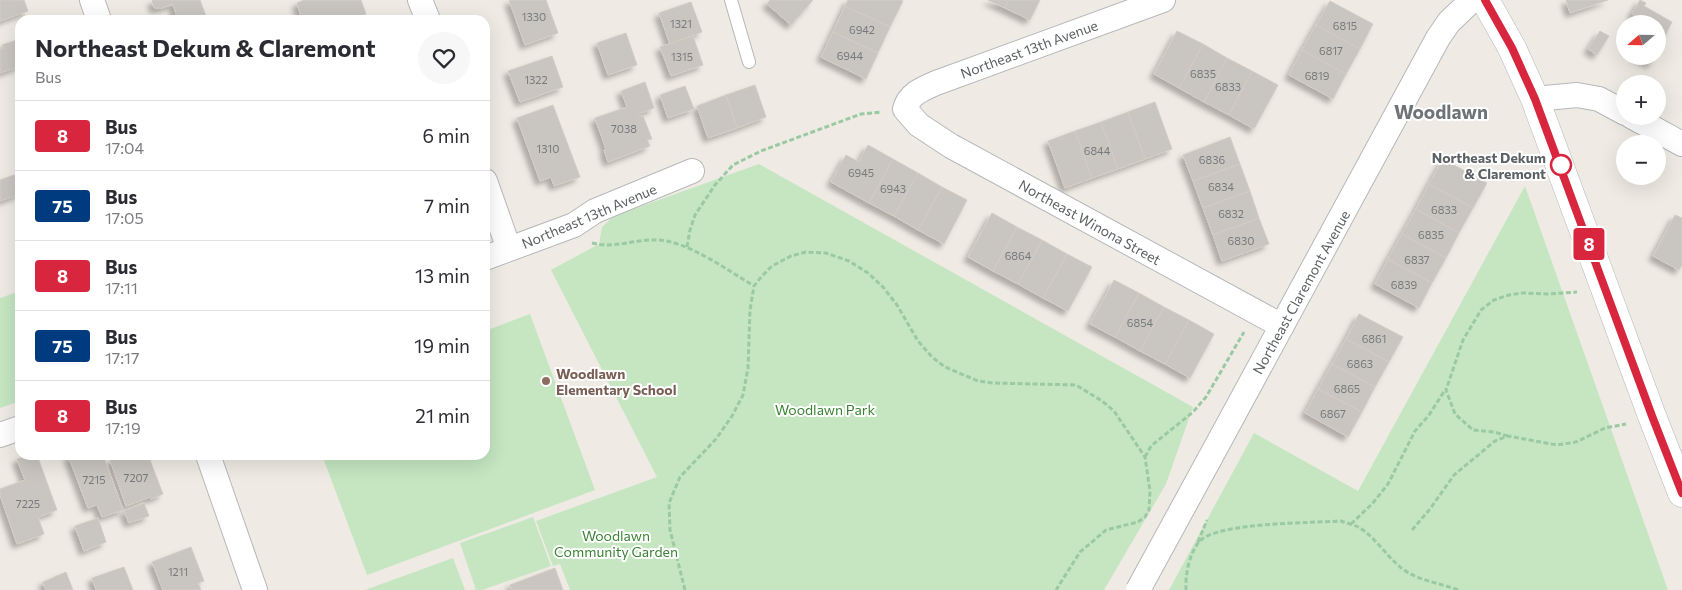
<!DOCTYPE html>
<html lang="en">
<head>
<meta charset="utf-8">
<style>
	:root { --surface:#fff; --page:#f7f7f7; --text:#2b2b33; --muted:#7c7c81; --line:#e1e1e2 }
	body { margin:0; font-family:Commissioner,sans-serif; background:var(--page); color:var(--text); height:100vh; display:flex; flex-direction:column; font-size:19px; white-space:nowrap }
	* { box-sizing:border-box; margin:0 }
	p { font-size:16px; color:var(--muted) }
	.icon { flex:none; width:28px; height:28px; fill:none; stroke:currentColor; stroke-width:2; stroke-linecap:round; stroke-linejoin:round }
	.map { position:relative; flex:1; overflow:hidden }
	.details { position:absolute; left:15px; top:15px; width:475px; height:445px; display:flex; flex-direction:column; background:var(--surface); border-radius:15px; box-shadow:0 5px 20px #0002 }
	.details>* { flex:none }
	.badge { padding:0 10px; border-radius:4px; font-size:18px; line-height:32px }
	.needle { width:32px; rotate:250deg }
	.controls { position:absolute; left:1616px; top:15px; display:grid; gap:10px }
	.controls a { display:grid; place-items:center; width:50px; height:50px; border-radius:50%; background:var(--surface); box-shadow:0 5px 20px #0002; font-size:25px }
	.map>.badge { position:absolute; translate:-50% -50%; box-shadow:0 0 0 2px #fff }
	.round { display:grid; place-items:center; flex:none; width:52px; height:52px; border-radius:26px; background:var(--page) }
	.summary { display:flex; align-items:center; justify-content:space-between; height:85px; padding:0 20px }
	h1 { font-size:24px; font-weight:700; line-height:38px }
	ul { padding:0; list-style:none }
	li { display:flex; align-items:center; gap:15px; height:70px; padding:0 20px; border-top:1px solid var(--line) }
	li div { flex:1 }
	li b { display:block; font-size:19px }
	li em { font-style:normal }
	li .badge { min-width:55px; font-weight:700; text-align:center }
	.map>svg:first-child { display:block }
</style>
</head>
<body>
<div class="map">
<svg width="1682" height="590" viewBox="0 0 1682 590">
	<defs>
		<filter id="shadow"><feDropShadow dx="-4.5" dy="4.5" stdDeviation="2.5" flood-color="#0004"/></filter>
	</defs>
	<rect width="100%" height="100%" fill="#efebe4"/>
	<!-- green -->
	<path fill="#c5e6c1" d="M759,164L1193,407L1166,484L1104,590H570L560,564L553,566L536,521L657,477L551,270L599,244L602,227L614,216Z
		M1525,186L1668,590H1169L1254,433L1358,491Z
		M20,291V401L0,408V298Z
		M530,314L595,490L367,575L322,455H485V331Z
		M533,517L551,566L482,590H476L460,543Z
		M453,558L465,590H365Z"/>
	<!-- building -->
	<path fill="#c9c6c1" stroke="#d3ccc3" filter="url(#shadow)" d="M0,0H24L28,11L0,21Z
		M152,0H200L207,19L178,20L173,4L162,8H154Z
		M304,0H361L366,14L360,16L362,20H302L297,3Z
		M509,0H546L558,33L525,45Z
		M770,0H813L791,25L767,4Z
		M848,0H900L903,1L890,27L845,6Z
		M988,0H1008L1005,8Z
		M1008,0H1040L1030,20L1005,8Z
		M1566,0H1608L1570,13Z
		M1640,0L1646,3L1644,6L1672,22L1658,50V24H1632L1635,16L1632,14Z
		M1330,1L1373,24L1360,49L1316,25Z
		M691,2L702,32L670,44L659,13Z
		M845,6L890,27L878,53L833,32Z
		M1316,25L1360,49L1346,74L1302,50Z
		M1177,31L1203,44L1179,88L1154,74Z
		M1600,31L1609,36L1597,55L1588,49Z
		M833,32L878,53L866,79L821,57Z
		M626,33L637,65L608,75L597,43Z
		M693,36L703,65L671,76L660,47Z
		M20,39V66L0,73V50L4,48L2,45Z
		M1203,44L1227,58L1204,102L1179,88Z
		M1302,50L1346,74L1333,99L1289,75Z
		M552,56L563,87L520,102L508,71Z
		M1636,56H1655L1651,64Z
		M1227,58L1252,71L1229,115L1204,102Z
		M1252,71L1278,85L1254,129L1229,115Z
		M645,82L654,108L638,114L639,117L643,116L652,139L647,140L650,146L608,162L604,150L606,149L595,118L627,107L621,91Z
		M755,85L766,117L737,128L726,95Z
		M685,86L694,109L668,118L660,95Z
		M726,95L737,128L708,138L697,106Z
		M1155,102L1172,149L1145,159L1128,112Z
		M553,105L580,177L554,186L551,177L540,181L517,118Z
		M1128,112L1145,159L1118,169L1101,122Z
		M1101,122L1118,169L1092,178L1075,131Z
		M1075,131L1092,178L1065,188L1048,141Z
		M1230,137L1240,164L1193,181L1183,155Z
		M868,145L893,159L869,203L831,182L846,155L859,162Z
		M893,159L918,173L894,216L869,203Z
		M1443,159L1487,183L1473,208L1429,184Z
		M1240,164L1250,191L1203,208L1193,181Z
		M918,173L942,187L918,230L894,216Z
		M17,174L20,181V194L0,201V180Z
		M1429,184L1473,208L1459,233L1416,209Z
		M942,187L967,200L944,244L918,230Z
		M1250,191L1259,218L1213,235L1203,208Z
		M1416,209L1459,233L1446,258L1402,234Z
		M992,213L1017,227L993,271L968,257Z
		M1675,215L1682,218V265L1679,270L1653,256Z
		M1259,218L1269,244L1222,261L1213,235Z
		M1017,227L1042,240L1018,284L993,271Z
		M1402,234L1446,258L1432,283L1388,259Z
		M1042,240L1067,254L1043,298L1018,284Z
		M1067,254L1092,267L1068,311L1043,298Z
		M1388,259L1432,283L1419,308L1375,284Z
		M1114,280L1139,293L1115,337L1090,324Z
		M1139,293L1164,307L1140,351L1115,337Z
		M1164,307L1189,320L1165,364L1140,351Z
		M1359,314L1403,337L1389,362L1346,339Z
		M1189,320L1214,334L1190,378L1165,364Z
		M1346,339L1389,362L1375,387L1332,364Z
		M1332,364L1375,387L1362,412L1318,389Z
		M1318,389L1362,412L1348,437L1305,413Z
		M28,455H37L57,510L38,517L44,534L17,544L0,495V489L25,480L17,459Z
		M68,455H103L123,510L102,517L97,505L88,508Z
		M118,455H148L163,494L151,499L150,497L126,506L110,460L119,457Z
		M144,503L149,516L129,523L124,511Z
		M98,518L106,542L84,551L75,526Z
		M191,547L204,581L198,583L201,590H163L152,562Z
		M124,567L133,590H96L92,578Z
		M555,568L563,590H512L510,585Z
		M66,572L73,590H46L43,582Z"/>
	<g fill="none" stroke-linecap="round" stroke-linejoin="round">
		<defs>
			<path id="lane" d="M731,0L749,62"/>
			<path id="street" d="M92,0L99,20
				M420,0L428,20
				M1163,0L936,83C922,89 909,94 905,109L919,125L951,146L1282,326
				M1535,99L1577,95L1599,99L1625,113
				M1631,116L1682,144
				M485,181L509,249
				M485,258L574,225L595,211L692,171
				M0,435L20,428
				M208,455L255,590
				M1209,460L1438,38L1449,22L1472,0"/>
			<path id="secondary" d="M1485,0L1512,48L1535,99L1652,416L1682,493"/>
		</defs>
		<!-- lane casing -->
		<use href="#lane" stroke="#b5b8bb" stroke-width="14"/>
		<!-- street casing -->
		<use href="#street" stroke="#b5b8bb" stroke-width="26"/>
		<!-- secondary casing -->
		<use href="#secondary" stroke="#b3b8bc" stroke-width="29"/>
		<!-- path -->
		<path stroke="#9bc9a3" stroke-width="3" stroke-dasharray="5 2.5" stroke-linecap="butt" d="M592,243C615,249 633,239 657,240C688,241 727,270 754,286
			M687,247L690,230L695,215L715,185L733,165L761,151L861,114L882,112
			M1508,436L1494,432L1473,430L1455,414L1446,390L1463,340L1481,310L1494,300L1509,295L1523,293L1548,294L1577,292
			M1145,457L1151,446L1193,412L1206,397L1244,332
			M1351,524L1372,504L1388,484L1415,431L1429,415L1445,390
			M1412,530L1430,509L1454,475L1495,441L1508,436L1557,445L1576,442L1605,428L1626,424
			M1198,542L1207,520
			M685,590L670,530L669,503L680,477L716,439L732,416L743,395L748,368L750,310L754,286L762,276L772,266L791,256L806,252L826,253L849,261L868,273L883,287L897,305L918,341L932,357L945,367L978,381L993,383L1076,385L1102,401L1114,411L1145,457L1150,491L1149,510L1145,517L1138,522L1106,530L1080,552L1056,590
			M1186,590C1185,576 1189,554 1199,542C1215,522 1313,523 1341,521C1346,523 1352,524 1356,526C1374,534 1387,558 1404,570C1420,581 1440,583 1458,590"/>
		<!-- lane -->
		<use href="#lane" stroke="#fff" stroke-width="12"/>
		<!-- street -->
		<use href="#street" stroke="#fff" stroke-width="24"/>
		<!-- secondary -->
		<use href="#secondary" stroke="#fff" stroke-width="28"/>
		<defs>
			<path id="street-bridge" d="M1138,590L1209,460"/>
		</defs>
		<!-- street-bridge casing -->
		<use href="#street-bridge" stroke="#b5b8bb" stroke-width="26" stroke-linecap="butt"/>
		<!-- street-bridge -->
		<use href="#street-bridge" stroke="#fff" stroke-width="24"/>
	</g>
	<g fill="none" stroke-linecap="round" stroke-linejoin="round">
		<defs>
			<path id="line" d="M1485,0L1512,48L1535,99L1652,416L1682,493"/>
		</defs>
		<!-- line casing -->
		<use href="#line" stroke="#fff" stroke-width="11"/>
		<!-- line -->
		<use href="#line" stroke="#d7263d" stroke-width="8"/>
	</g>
	<!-- markers -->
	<circle fill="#fff" stroke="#d7263d" stroke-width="2.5" cx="1561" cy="165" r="10"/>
	<circle fill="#8d6e63" stroke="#fff" stroke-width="2" cx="546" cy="381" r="5"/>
	<g text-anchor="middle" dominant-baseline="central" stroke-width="4" stroke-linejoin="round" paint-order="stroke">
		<!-- number labels -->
		<g font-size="11" fill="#777a7c">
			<text x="534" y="16">1330</text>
			<text x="681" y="23">1321</text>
			<text x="1345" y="25">6815</text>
			<text x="862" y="29">6942</text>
			<text x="1331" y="50">6817</text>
			<text x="850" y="55">6944</text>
			<text x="682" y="56">1315</text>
			<text x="1203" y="73">6835</text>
			<text x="1317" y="75">6819</text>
			<text x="536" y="79">1322</text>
			<text x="1228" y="86">6833</text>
			<text x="624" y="128">7038</text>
			<text x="548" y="148">1310</text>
			<text x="1097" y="150">6844</text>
			<text x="1212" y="159">6836</text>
			<text x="861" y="172">6945</text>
			<text x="1221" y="186">6834</text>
			<text x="893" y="188">6943</text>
			<text x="1444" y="209">6833</text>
			<text x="1231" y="213">6832</text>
			<text x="1431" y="234">6835</text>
			<text x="1241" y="240">6830</text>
			<text x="1018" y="255">6864</text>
			<text x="1417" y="259">6837</text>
			<text x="1404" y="284">6839</text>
			<text x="1140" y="322">6854</text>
			<text x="1374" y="338">6861</text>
			<text x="1360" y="363">6863</text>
			<text x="1347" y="388">6865</text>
			<text x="1333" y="413">6867</text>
			<text x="136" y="477">7207</text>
			<text x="94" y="479">7215</text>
			<text x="28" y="503">7225</text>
			<text x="178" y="571">1211</text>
		</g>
		<!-- street labels -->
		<g font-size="14" fill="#5c6165" stroke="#fff">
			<text transform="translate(1029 49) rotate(-20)">Northeast 13th Avenue</text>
			<text transform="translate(589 216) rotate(-23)">Northeast 13th Avenue</text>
			<text transform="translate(1090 222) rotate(29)">Northeast Winona Street</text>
			<text transform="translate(1301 292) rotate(-61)">Northeast Claremont Avenue</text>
		</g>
		<!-- stop labels -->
		<g font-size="14" font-weight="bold" fill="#5c6165" stroke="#fff" text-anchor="end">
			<text x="1546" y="157">Northeast Dekum<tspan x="1546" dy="16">&amp; Claremont</tspan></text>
		</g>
		<!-- education labels -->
		<g font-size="14" font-weight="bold" fill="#785e54" stroke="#fff" text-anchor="start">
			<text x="556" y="373">Woodlawn<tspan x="556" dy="16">Elementary School</tspan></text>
		</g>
		<!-- park labels -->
		<g font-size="14" fill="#3b8235" stroke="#fff">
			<text x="825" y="409">Woodlawn Park</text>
			<text x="616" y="535">Woodlawn<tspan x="616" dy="16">Community Garden</tspan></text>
		</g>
		<!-- district labels -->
		<g font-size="19" font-weight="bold" fill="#6d7377" stroke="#fff">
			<text x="1441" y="111">Woodlawn</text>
		</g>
	</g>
</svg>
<div class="controls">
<a><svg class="needle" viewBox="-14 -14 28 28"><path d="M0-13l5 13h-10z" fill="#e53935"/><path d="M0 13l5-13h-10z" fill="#7c7c81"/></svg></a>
<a>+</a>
<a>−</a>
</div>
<b class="badge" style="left:1589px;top:244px;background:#d7263d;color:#fff">8</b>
<section class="details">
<div class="summary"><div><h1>Northeast Dekum &amp; Claremont</h1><p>Bus</p></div><a class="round"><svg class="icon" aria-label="heart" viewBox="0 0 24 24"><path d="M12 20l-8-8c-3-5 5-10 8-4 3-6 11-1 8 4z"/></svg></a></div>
<ul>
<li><span class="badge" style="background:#d7263d;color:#fff">8</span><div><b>Bus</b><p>17:04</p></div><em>6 min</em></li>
<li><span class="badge" style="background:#003b80;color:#fff">75</span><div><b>Bus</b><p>17:05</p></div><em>7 min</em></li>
<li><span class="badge" style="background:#d7263d;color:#fff">8</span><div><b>Bus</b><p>17:11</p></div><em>13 min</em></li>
<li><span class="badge" style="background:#003b80;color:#fff">75</span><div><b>Bus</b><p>17:17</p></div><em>19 min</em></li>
<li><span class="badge" style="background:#d7263d;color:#fff">8</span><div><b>Bus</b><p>17:19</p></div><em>21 min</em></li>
</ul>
</section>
</div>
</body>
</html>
